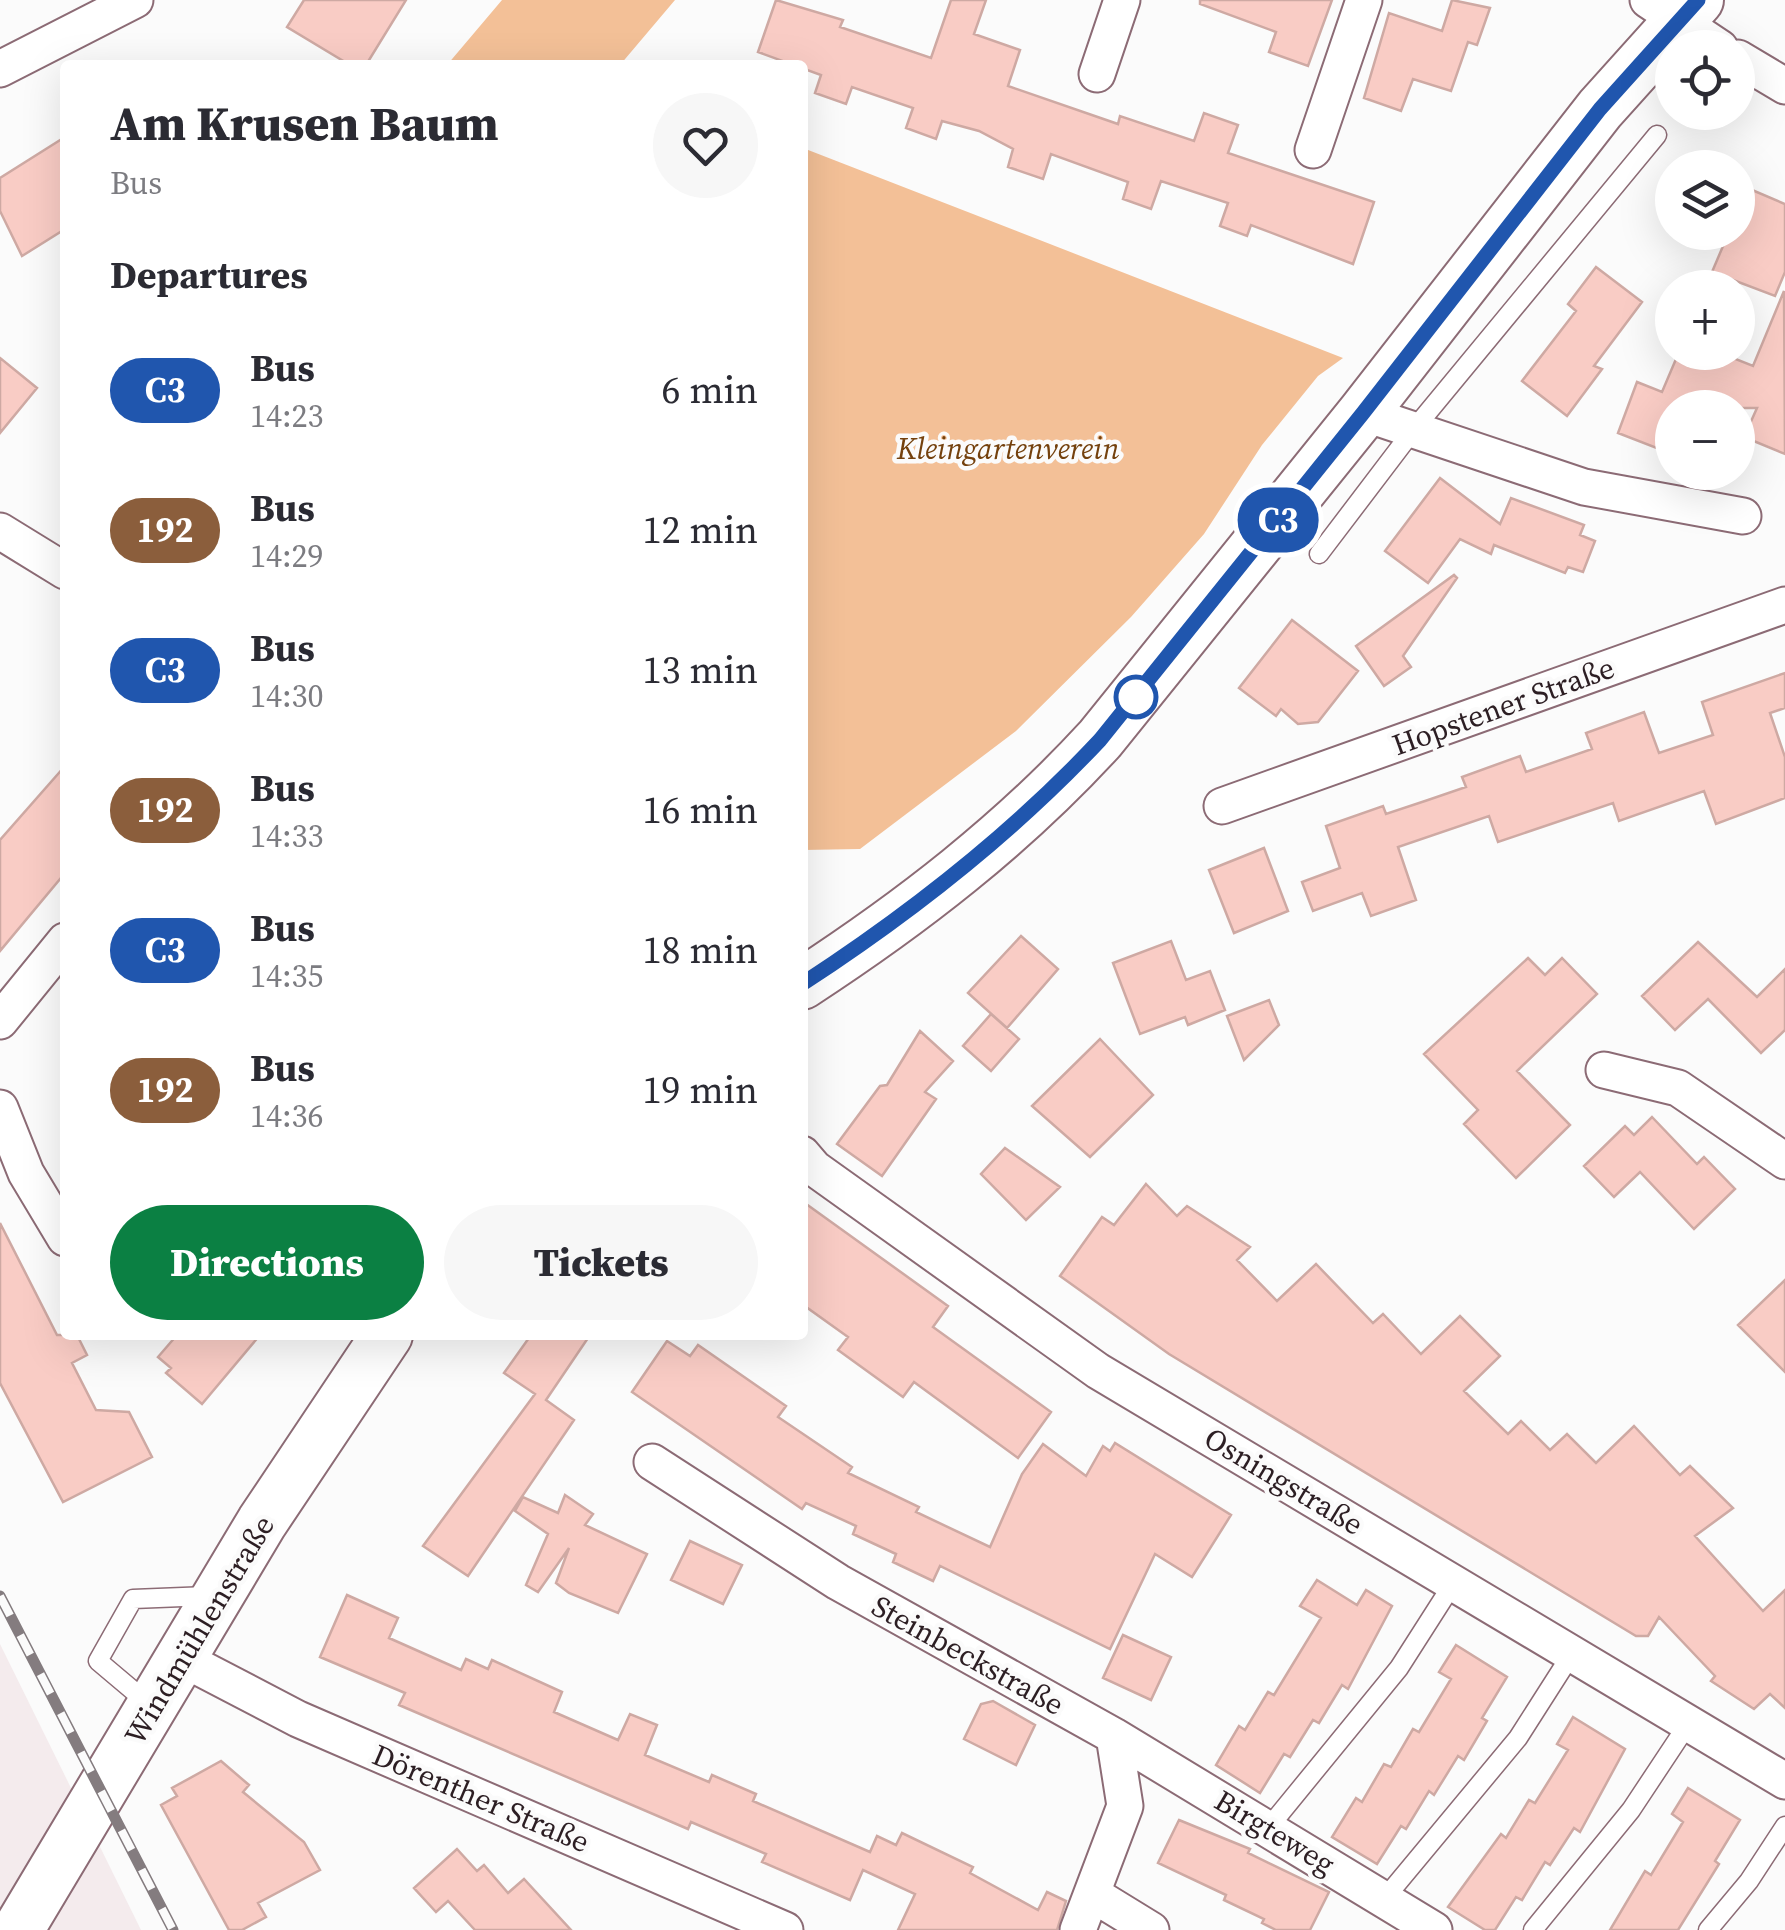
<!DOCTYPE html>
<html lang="en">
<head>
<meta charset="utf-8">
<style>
	:root { --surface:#fff; --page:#f7f7f7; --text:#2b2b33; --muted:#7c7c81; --accent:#0b8043 }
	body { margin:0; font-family:"Source Serif 4",serif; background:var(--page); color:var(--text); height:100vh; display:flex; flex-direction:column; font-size:38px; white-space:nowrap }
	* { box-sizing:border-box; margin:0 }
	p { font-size:32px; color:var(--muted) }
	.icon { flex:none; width:55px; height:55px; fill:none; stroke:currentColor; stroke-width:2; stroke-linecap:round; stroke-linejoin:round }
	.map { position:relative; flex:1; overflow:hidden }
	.details { position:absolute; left:60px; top:60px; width:748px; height:1280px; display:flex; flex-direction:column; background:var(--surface); border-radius:10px; box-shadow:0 10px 40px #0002 }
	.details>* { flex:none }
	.badge { padding:0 20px; border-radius:32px; font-size:35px; line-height:65px }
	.tools { position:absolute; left:1655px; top:30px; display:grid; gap:20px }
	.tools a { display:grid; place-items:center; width:100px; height:100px; border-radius:50%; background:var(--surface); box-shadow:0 10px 40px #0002; font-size:50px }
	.map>.badge { position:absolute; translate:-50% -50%; box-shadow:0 0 0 5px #fff }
	h2 { padding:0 50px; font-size:38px; line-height:90px }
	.round { display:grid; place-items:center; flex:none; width:105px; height:105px; border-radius:52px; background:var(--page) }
	.headline { display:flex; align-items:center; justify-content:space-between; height:170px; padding:0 50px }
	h1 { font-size:48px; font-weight:800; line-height:75px }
	.cta { display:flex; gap:20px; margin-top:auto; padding:20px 50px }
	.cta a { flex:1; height:115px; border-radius:60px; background:var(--accent); color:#fff; font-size:40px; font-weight:800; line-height:115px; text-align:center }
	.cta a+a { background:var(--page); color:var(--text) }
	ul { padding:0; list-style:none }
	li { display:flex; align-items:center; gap:30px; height:140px; padding:0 50px }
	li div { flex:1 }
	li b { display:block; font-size:38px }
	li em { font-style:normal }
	li .badge { min-width:110px; font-weight:700; text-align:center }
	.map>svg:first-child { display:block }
</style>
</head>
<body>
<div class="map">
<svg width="1785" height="1930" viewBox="0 0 1785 1930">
	<rect width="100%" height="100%" fill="#fbfbfb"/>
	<!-- built -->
	<path fill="#f4ebed" d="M0,1644L141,1930H0Z"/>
	<!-- green -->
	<path fill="#f3c097" d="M502,0H675L620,65H447Z
		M803,148L1343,358L1318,376L1262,445L1204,534L1131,617L1016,731L860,849L803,850Z"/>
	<!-- building -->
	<path fill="#f9ccc5" stroke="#cea9a3" stroke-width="2.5" d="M304,0H406L366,65H350L287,27Z
		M776,0L843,20L840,27L931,58L951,0H986L974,34L1020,50L1008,86L1118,124L1120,116L1194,141L1204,113L1238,125L1228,153L1374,202L1353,264L1251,225L1247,236L1220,226L1228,203L1161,181L1151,209L1123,199L1128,182L1051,154L1043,179L1008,167L1013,149L979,131L942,121L936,139L906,128L913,108L852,87L846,104L815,93L821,75L758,52Z
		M1200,0H1332L1308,66L1269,52L1276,32L1200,4Z
		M1452,0L1490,8L1477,45L1468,42L1451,91L1413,79L1401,111L1364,98L1389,13L1442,31Z
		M65,137V229L22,256L0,211V178Z
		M1738,184L1785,204V272L1775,296L1712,272L1729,232H1738Z
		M1596,267L1642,302L1594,366L1602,369L1567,416L1522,381L1576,311L1568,304Z
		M1784,291L1785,454L1744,437L1757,408H1672V454L1618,433L1637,382L1662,392L1679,352H1718L1753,366Z
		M0,358L37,388L0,433Z
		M1440,478L1500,524L1511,498L1584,525L1580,535L1595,541L1583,572L1568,567L1565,573L1494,545L1491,554L1460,539L1428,583L1385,551Z
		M1454,575L1457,578L1403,656L1411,667L1384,686L1356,646Z
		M1292,620L1358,671L1318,722L1298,724L1281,709L1276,716L1239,688Z
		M1785,673V708L1770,713L1785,757V798L1716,824L1704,791L1619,821L1613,803L1498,842L1489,816L1398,847L1416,900L1371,916L1362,893L1313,911L1302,882L1340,868L1326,826L1383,806L1386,814L1428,800L1466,787L1462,777L1520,756L1526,772L1592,749L1586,733L1644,712L1659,753L1713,735L1702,702Z
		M65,766V873L0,951V840Z
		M1264,848L1288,911L1234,933L1209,870Z
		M1021,936L1058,969L1007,1028L968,993Z
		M1171,941L1186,980L1210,971L1225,1010L1188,1025L1185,1017L1140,1034L1113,963Z
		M1698,942L1757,997L1785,969V1030L1761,1053L1708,999L1675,1030L1642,996Z
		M1528,958L1545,975L1562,958L1597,994L1517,1071L1570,1125L1516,1178L1464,1124L1478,1110L1424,1054Z
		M1269,1000L1279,1025L1244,1060L1227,1016Z
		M991,1014L1019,1039L991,1071L963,1046Z
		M920,1031L953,1061L925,1092L936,1099L882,1176L837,1144L880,1086L887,1085Z
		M1100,1039L1153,1095L1090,1157L1032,1106Z
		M1652,1117L1697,1164L1704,1157L1735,1189L1694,1229L1640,1172L1614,1197L1584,1166L1625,1126L1634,1135Z
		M1005,1148L1060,1187L1026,1220L981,1174Z
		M1146,1184L1177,1216L1187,1206L1250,1247L1237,1260L1277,1301L1316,1264L1373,1323L1383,1314L1421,1354L1460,1316L1500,1356L1464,1391L1508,1434L1521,1421L1550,1450L1567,1434L1596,1463L1634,1426L1680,1475L1690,1466L1733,1508L1695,1536L1763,1611L1785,1590V1708L1770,1694L1754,1709L1711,1681L1715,1676L1659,1617L1648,1636H1636L1169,1354L1060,1276L1102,1217L1114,1225Z
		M802,1201L948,1306L933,1327L1051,1412L1018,1458L914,1382L903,1397L838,1350L848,1337L802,1304Z
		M0,1223L57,1335H77L87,1355L72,1363L96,1410L129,1412L152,1457L63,1502L0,1383Z
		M1785,1280V1372L1738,1325Z
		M177,1335H260L202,1404L166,1373L171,1368L158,1357Z
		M531,1335H590L546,1400L574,1420L468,1576L423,1546L535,1394L504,1373Z
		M667,1341L690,1356L698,1345L786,1406L778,1417L852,1467L848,1473L919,1507L916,1512L990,1547L1022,1474L1043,1444L1086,1476L1103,1446L1110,1451L1115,1443L1231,1515L1192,1577L1155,1554L1110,1649L940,1566L933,1581L893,1562L896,1554L853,1534L856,1526L806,1503L802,1509L632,1392Z
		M565,1495L593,1514L585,1525L647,1554L618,1613L569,1593L556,1583L569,1548L538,1592L526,1585L548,1534L515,1511L523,1497L558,1513Z
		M690,1541L742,1565L723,1604L671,1580Z
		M1317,1580L1357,1605L1366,1590L1392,1606L1348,1689L1342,1685L1319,1723L1313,1720L1290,1757L1284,1754L1260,1793L1216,1765L1239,1726L1245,1730L1268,1692L1274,1695L1321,1618L1300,1606Z
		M347,1595L398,1618L389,1638L461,1670L466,1659L488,1669L492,1660L562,1692L554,1712L618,1740L630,1714L657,1725L645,1755L709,1782L712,1775L756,1794L753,1801L870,1852L877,1836L896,1845L902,1833L973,1867L970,1873L1038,1910L1047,1892L1066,1901L1057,1930H898L915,1894L863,1870L850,1900L762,1862L766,1854L691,1822L688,1829L399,1705L405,1693L320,1657Z
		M1123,1635L1171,1657L1151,1700L1103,1678Z
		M1456,1645L1507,1677L1482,1718L1487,1721L1464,1760L1458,1756L1434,1795L1429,1791L1406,1829L1401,1826L1377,1864L1332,1837L1356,1798L1362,1802L1384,1764L1391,1767L1413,1729L1419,1732L1451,1679L1439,1672Z
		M993,1701L1035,1725L1016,1765L964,1739L981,1704Z
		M1573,1717L1625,1749L1580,1832L1574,1828L1550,1865L1545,1862L1522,1900L1516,1897L1495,1930H1485L1448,1907L1501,1834L1506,1838L1529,1800L1535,1803L1568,1750L1557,1744Z
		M221,1761L249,1785L243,1792L304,1842L320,1870L258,1903L266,1917L242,1930H229L161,1805L177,1796L172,1788Z
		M1688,1788L1740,1820L1715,1861L1719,1864L1678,1930H1610L1645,1871L1651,1875L1683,1822L1672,1814Z
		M1179,1820L1250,1849L1248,1853L1329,1892L1310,1930H1276L1262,1923L1264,1919L1224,1900L1226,1895L1158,1863Z
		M457,1849L477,1871L484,1865L508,1893L524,1879L571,1930H475L448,1901L436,1912L414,1888Z"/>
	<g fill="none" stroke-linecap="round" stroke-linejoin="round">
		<defs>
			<path id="lane" d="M1319,554L1414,429L1657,135
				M149,1704L98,1661L133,1599L208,1596
				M1269,1827L1399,1668L1454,1582
				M1385,1898L1518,1738L1571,1655
				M1533,1930L1631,1810L1688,1724
				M1708,1930L1749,1881L1785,1826"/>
			<path id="street" d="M1648,0L1720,48
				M1738,58L1785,86
				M0,69L135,0
				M1097,74L1122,0
				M1313,150L1364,0
				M1363,413L1584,487L1743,516
				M0,531L65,571
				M1222,806L1785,605
				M0,1021L65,941
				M1604,1070L1678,1088L1785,1161
				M0,1108L26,1173L65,1238
				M802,1154L814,1168L1098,1371L1785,1781
				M652,1462L838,1582L1114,1736L1125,1806L1078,1930
				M181,1658L298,1719L785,1930
				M1114,1736L1434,1930
				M1094,1895L1151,1930"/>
			<path id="secondary" d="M802,984C911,913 1012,835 1100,739L1363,413L1600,109L1698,0
				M18,1930L262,1522L387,1335"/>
		</defs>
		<!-- lane casing -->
		<use href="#lane" stroke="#8c6b75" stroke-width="21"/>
		<!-- street casing -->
		<use href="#street" stroke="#8c6b75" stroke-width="39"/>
		<!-- secondary casing -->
		<use href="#secondary" stroke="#8c6b75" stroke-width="54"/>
		<!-- lane -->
		<use href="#lane" stroke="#fff" stroke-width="18"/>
		<!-- street -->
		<use href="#street" stroke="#fff" stroke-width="35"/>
		<!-- secondary -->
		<use href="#secondary" stroke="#fff" stroke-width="50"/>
		<defs>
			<path id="rail" d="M0,1596L173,1930"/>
		</defs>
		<!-- rail casing -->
		<use href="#rail" stroke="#847c7f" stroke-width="11"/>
		<!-- rail -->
		<use href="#rail" stroke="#fbfbfb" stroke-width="8" stroke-dasharray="22" stroke-linecap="butt"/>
	</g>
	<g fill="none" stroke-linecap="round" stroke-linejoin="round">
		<defs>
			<path id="line" d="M802,984C911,913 1012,834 1100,740L1363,413L1600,109L1698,0"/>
		</defs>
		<!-- line casing -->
		<use href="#line" stroke="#fff" stroke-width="22"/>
		<!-- line -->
		<use href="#line" stroke="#2056ae" stroke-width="15"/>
	</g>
	<!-- markers -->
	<circle fill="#fff" stroke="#2056ae" stroke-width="5" cx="1136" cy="697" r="20"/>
	<g text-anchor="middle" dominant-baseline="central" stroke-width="9" stroke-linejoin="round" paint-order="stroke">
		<!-- park labels -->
		<g font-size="30" font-style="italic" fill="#74410d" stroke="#fbfbfb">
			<text x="1008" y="448">Kleingartenverein</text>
		</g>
		<!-- street labels -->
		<g font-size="30" fill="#2c1e23" stroke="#fbfbfb">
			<text transform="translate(1503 706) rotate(-20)">Hopstener Straße</text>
			<text transform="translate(1284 1481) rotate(31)">Osningstraße</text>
			<text transform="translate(199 1630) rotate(-59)">Windmühlenstraße</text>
			<text transform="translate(968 1655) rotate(29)">Steinbeckstraße</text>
			<text transform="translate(481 1798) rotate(23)">Dörenther Straße</text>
			<text transform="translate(1275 1832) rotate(31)">Birgteweg</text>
		</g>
	</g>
</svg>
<div class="tools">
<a><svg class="icon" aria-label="locate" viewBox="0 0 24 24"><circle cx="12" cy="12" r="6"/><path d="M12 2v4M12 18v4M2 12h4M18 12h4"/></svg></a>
<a><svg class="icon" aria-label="layers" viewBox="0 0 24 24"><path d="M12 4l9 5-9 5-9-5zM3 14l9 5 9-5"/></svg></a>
<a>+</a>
<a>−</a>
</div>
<b class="badge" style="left:1278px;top:520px;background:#2056ae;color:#fff">C3</b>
<section class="details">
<div class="headline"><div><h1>Am Krusen Baum</h1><p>Bus</p></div><a class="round"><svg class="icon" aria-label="heart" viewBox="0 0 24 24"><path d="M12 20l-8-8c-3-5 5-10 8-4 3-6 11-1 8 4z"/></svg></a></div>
<h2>Departures</h2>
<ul>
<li><span class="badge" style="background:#2056ae;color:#fff">C3</span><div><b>Bus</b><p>14:23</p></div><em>6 min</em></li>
<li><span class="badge" style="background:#8b5e3c;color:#fff">192</span><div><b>Bus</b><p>14:29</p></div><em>12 min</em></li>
<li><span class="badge" style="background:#2056ae;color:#fff">C3</span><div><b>Bus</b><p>14:30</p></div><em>13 min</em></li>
<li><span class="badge" style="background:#8b5e3c;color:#fff">192</span><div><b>Bus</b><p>14:33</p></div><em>16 min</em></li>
<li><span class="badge" style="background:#2056ae;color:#fff">C3</span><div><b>Bus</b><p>14:35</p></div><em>18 min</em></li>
<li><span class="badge" style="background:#8b5e3c;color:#fff">192</span><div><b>Bus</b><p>14:36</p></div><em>19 min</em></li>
</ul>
<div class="cta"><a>Directions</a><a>Tickets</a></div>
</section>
</div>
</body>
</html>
